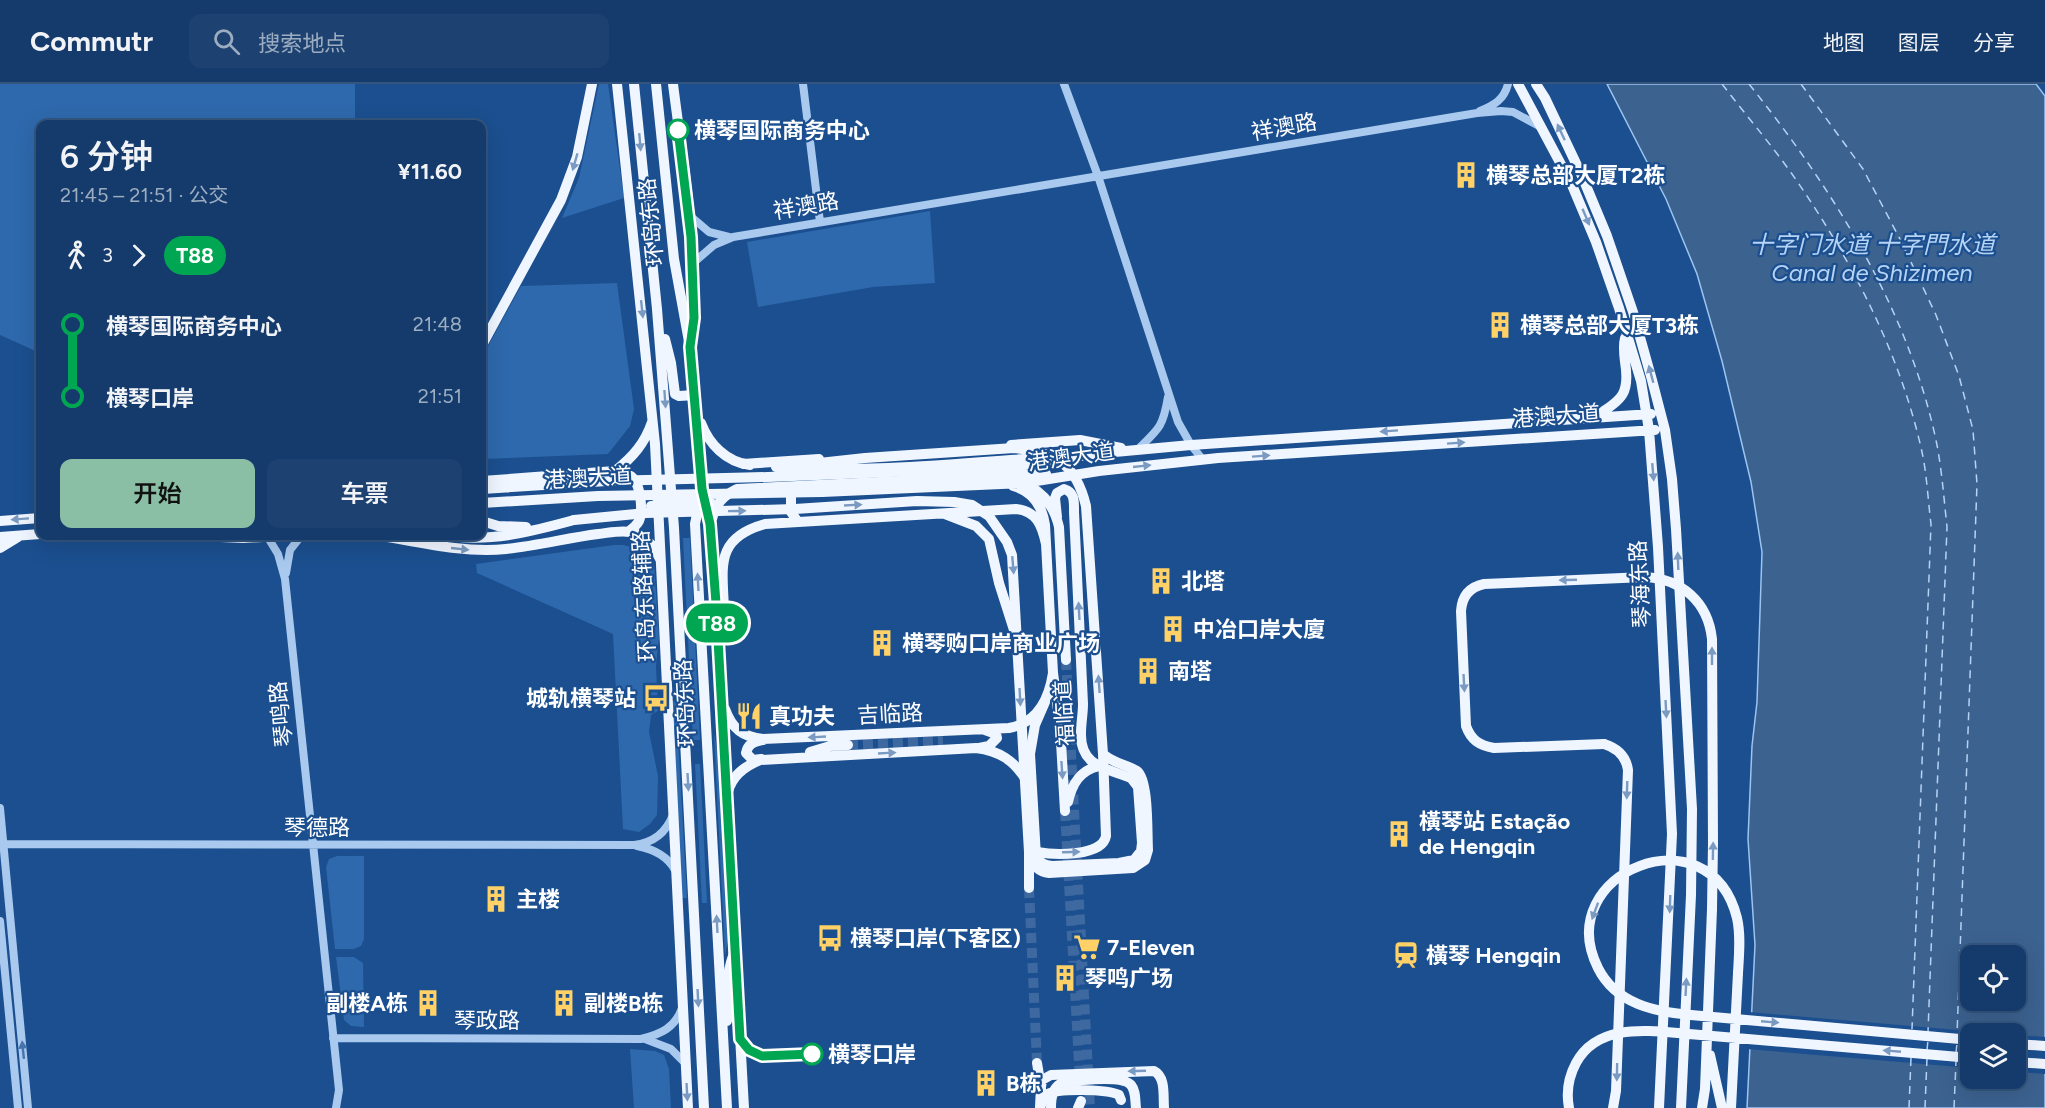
<!DOCTYPE html>
<html lang="zh">
<head>
<meta charset="utf-8">
<style>
	:root { --surface:#143b6b; --page:#1d4271; --text:#f1f3f6; --muted:#9dadc1; --line:#33557e; --accent:#8abfa5 }
	body { margin:0; font-family:Figtree,"Noto Sans SC",sans-serif; background:var(--page); color:var(--text); height:100vh; display:flex; flex-direction:column; font-size:22px; white-space:nowrap }
	* { box-sizing:border-box; margin:0 }
	p { font-size:20px; color:var(--muted) }
	.icon { flex:none; width:33px; height:33px; fill:none; stroke:currentColor; stroke-width:2; stroke-linecap:round; stroke-linejoin:round }
	.map { position:relative; flex:1; overflow:hidden }
	.details { position:absolute; left:36px; top:36px; width:450px; height:420px; display:flex; flex-direction:column; background:var(--surface); border-radius:12px; box-shadow:0 6px 24px #0002,0 0 0 2px var(--line) }
	.details>* { flex:none }
	.badge { padding:0 12px; border-radius:20px; font-size:21px; line-height:39px }
	.buttons { position:absolute; left:1960px; top:861px; display:grid; gap:12px }
	.buttons a { display:grid; place-items:center; width:66px; height:66px; border-radius:12px; background:var(--surface); box-shadow:0 6px 24px #0002,0 0 0 2px var(--line); font-size:30px }
	.map>.badge { position:absolute; translate:-50% -50%; box-shadow:0 0 0 3px #fff }
	.legs { display:flex; align-items:center; gap:9px; height:66px; padding:0 24px; font-size:20px }
	.legs p { margin-inline-start:auto }
	.headline { display:flex; align-items:center; justify-content:space-between; height:102px; padding:0 24px }
	h1 { font-size:33px; font-weight:600; line-height:45px }
	.button { display:flex; gap:12px; margin-top:auto; padding:12px 24px }
	.button a { flex:1; height:69px; border-radius:12px; background:var(--accent); color:#111; font-size:24px; font-weight:600; line-height:69px; text-align:center }
	.button a+a { background:var(--page); color:var(--text) }
	ul { padding:0 24px; list-style:none }
	li { display:flex; align-items:center; gap:21px; height:72px; font-size:22px }
	li i { display:grid; place-items:center; width:9px; height:100%; margin:0 8px; background:currentColor }
	li i::after { content:''; width:15px; height:15px; margin:-8px; border:4px solid; border-radius:50%; background:var(--surface) }
	li p { margin-inline-start:auto }
	li:first-child i { background:linear-gradient(#0000 50%,currentColor 0) }
	li:last-child i { background:linear-gradient(currentColor 50%,#0000 0) }
	header { display:flex; align-items:center; gap:36px; box-sizing:border-box; height:84px; padding:0 30px; background:var(--surface); border-bottom:2px solid var(--line) }
	header strong { font-size:28px }
	nav { display:flex; gap:33px; margin-inline-start:auto; font-size:21px }
	.search { width:420px; height:54px; background:var(--page); display:flex; align-items:center; gap:15px; box-sizing:border-box; padding:0 21px; border-radius:12px; color:var(--muted); font-size:22px }
	.map>svg:first-child { display:block }
</style>
</head>
<body>
<header>
<strong>Commutr</strong>
<div class="search"><svg class="icon" aria-label="search" viewBox="0 0 24 24"><circle cx="10" cy="10" r="6"/><path d="M15 15l6 6"/></svg>搜索地点</div>
<nav><a>地图</a><a>图层</a><a>分享</a></nav>
</header>
<div class="map">
<svg width="2045" height="1024" viewBox="0 0 2045 1024">
	<rect width="100%" height="100%" fill="#1b4f8f"/>
	<!-- green -->
	<path fill="#2e69ad" d="M0,0H355V40H40V269L0,251Z
		M599,0H608L624,114L562,134L579,94Z
		M930,127L935,199L873,203L758,223L747,158Z
		M617,199L634,325L630,342L608,370L482,375V273L521,202Z
		M683,454H690L700,656H693Z
		M614,461H623L636,464L640,462L649,470L654,481L659,553L656,582L658,627L651,631L649,648L658,692L657,731L650,740L639,748L623,745L613,550L477,489L476,480Z
		M672,617H676L687,814H682Z
		M714,650L718,669L728,856L725,871Z
		M695,680H700L707,819H702Z
		M337,772H364V855L361,862L354,865H335L326,783L329,775Z
		M336,873H354L363,879L364,943L351,942L344,936Z
		M630,965L655,967L664,971L669,985L671,1024H634Z"/>
	<!-- water -->
	<path fill="#3c6290" stroke="#9cc4f0" stroke-width="1.5" fill-rule="evenodd" d="M1607,0H2036L2045,12V1024H1747L1755,861L1748,755L1752,662L1757,618L1762,468L1751,398L1722,277L1697,190L1666,115ZM1971,872H2016V916H1971ZM1981,939L1987,940L1989,942L1990,949L2016,950V994H1971V950L1978,949V944Z"/>
	<!-- pier -->
	<path fill="#1b4f8f" d="M1749,928L1981,948V950H1971V984L1747,965Z
		M2016,951L2045,953V990L2016,988Z"/>
	<g fill="none" stroke-linecap="round" stroke-linejoin="round">
		<!-- ferry -->
		<path stroke="#b5d3f5" stroke-width="1.5" stroke-dasharray="8 6" stroke-linecap="butt" d="M1722,0C1745,30 1770,59 1792,90C1850,173 1900,268 1922,368C1927,391 1928,417 1931,440L1912,945
			M1749,0C1833,105 1910,228 1937,361C1942,388 1944,415 1947,443L1928,948
			M1801,0L1863,85L1901,157L1936,231L1959,292L1973,346L1977,400L1957,951
			M1927,966L1928,956
			M1956,969L1957,959
			M1909,1024L1911,974
			M1925,1024L1927,974
			M1954,1024L1956,977"/>
		<!-- major-tunnel -->
		<path stroke="#3d69a0" stroke-width="10" stroke-dasharray="10 5" stroke-linecap="butt" d="M1066,576L1090,1024
			M848,661L943,657
			M1065,727L1080,997
			M1029,804L1037,979"/>
		<!-- minor -->
		<path stroke="#a9c9ee" stroke-width="8" d="M803,0L820,138
			M1064,0L1098,92L1178,338L1191,361L1203,376
			M1480,27C1494,21 1504,16 1508,0
			M689,131L709,148L729,153
			M692,180L714,161L733,153L1477,29L1501,27L1513,28L1541,43
			M1137,366C1159,345 1163,343 1168,313
			M267,452L278,470L285,495L339,1006L336,1024
			M286,489L290,466L301,452
			M0,724L28,1024
			M0,760L634,761C652,759 666,749 673,731
			M637,762C653,765 667,771 675,786
			M0,837L18,1024
			M333,954L641,955C661,950 675,944 682,924
			M645,955L671,965L686,980"/>
		<!-- major -->
		<path stroke="#f0f6ff" stroke-width="10" d="M617,0L655,360L688,1024
			M634,0L657,225L674,444L704,1024
			M656,0L674,175L690,263L697,330L702,405L695,440L727,1024
			M673,0C683,81 700,172 692,253
			M1518,0L1572,101L1596,158L1619,224L1641,297L1649,346L1658,463L1672,750L1659,1024
			M1536,0L1545,14L1582,92L1607,152L1633,228L1652,296L1665,346L1672,395L1676,445L1692,725L1691,811L1681,1024
			M665,255L671,279L675,310L679,312L695,311
			M482,261L561,116L577,73L592,0
			M1597,331C1623,316 1630,308 1625,278C1624,270 1623,261 1625,254
			M701,339C709,360 726,378 750,381
			M1011,361L1080,356L1121,364
			M743,380L819,375
			M776,383C856,389 944,381 1024,375
			M1013,383L1093,370L1191,361L1651,330
			M615,387C633,373 645,359 652,338
			M482,397L615,387C621,388 629,390 633,394C641,403 643,427 639,437C637,441 632,445 628,448
			M1013,402C1033,407 1042,421 1045,441L1053,589L1060,641L1065,727
			M1029,402C1046,411 1055,425 1059,443L1066,576
			M791,406V428L798,438
			M822,408L1024,399L1099,387L1218,374L1655,346
			M705,420L710,440L716,519L744,1024
			M945,430L976,442L989,455L999,499L1014,546
			M712,435C716,419 723,412 737,405L1046,390
			M0,437L40,434
			M482,437L498,442L526,443
			M199,452L243,454L282,452
			M382,452C423,459 464,469 506,465C537,462 567,454 598,450C608,449 620,446 630,448C644,451 654,462 660,475
			M451,452C492,458 534,447 574,436
			M0,453L40,450
			M0,464L18,453
			M724,532C724,487 711,455 765,440L1016,425C1037,427 1042,442 1046,460
			M1045,618L1035,641L1030,670L1036,772C1040,779 1044,781 1052,782L1119,779L1134,776L1141,767L1142,759L1138,703L1131,694C1105,684 1080,682 1081,649C1081,639 1083,630 1083,620L1074,428C1074,418 1075,408 1064,405L1057,409L1055,414L1057,433
			M725,625C732,645 743,653 763,655L1009,644C1037,639 1049,615 1053,589
			M1604,660C1617,664 1626,672 1628,686L1616,1007L1613,1024
			M979,664L989,662L997,654L996,650L985,646
			M810,668L830,662L848,661
			M761,675L753,676L746,669C748,659 754,658 763,656
			M728,708C732,691 745,682 760,676L976,664C999,667 1014,676 1026,696
			M1068,718C1072,700 1080,686 1099,682
			M1691,931L1971,956
			M727,937C732,915 724,891 734,870
			M1689,950L1971,974
			M2016,960L2045,962
			M1710,971L1722,1024
			M2016,978L2045,980
			M1037,979L1041,1003L1040,1023
			M1051,1024C1051,1011 1053,1002 1066,997C1080,997 1122,990 1131,1001C1136,1007 1135,1016 1136,1024
			M1078,1024L1081,1017
			M1702,1024L1705,1005L1712,825
			M1731,1024L1738,889"/>
		<!-- major-bridge -->
		<path stroke="#f0f6ff" stroke-width="10" d="M810,380L865,374L1014,364C1056,368 1076,380 1086,422L1103,670L1106,752C1102,773 1054,771 1037,768L1030,760L1029,756
			M482,405L607,397L768,393L1013,383
			M482,419L598,412L822,408
			M651,422L710,417
			M574,436L646,429L795,425L917,417L954,418L972,421L989,432L1007,458L1012,471L1029,768V804
			M1604,660L1494,664C1479,661 1471,656 1466,642L1461,527C1462,512 1470,503 1484,500L1645,493C1682,495 1708,518 1712,555L1713,759L1712,825
			M1030,771C1033,782 1038,788 1049,789L1133,784L1145,776L1148,766C1147,750 1149,696 1137,687C1126,680 1114,680 1103,670
			M1691,931C1655,928 1616,920 1598,884C1550,788 1710,725 1737,834C1741,851 1739,871 1738,889
			M1041,1003L1042,996L1051,991L1154,987C1166,993 1163,1012 1164,1024
			M1040,1024C1042,1019 1042,1015 1046,1011C1056,1004 1108,1005 1119,1011L1121,1016
			M1569,1024C1566,1008 1568,994 1576,979C1598,938 1650,947 1689,950"/>
	</g>
	<!-- one-way arrows -->
	<defs><path id="oneway-solid" d="M-6-.8H1V-3.2L6.5 0L1 3.2V.8H-6Z" transform="scale(1.5)"/></defs>
	<g fill="#7b9ac1">
		<use href="#oneway-solid" transform="translate(1561 48) rotate(-115)"/>
		<use href="#oneway-solid" transform="translate(640 58) rotate(85)"/>
		<use href="#oneway-solid" transform="translate(575 78) rotate(106)"/>
		<use href="#oneway-solid" transform="translate(1586 133) rotate(67)"/>
		<use href="#oneway-solid" transform="translate(642 225) rotate(84)"/>
		<use href="#oneway-solid" transform="translate(1651 290) rotate(-105)"/>
		<use href="#oneway-solid" transform="translate(665 315) rotate(86)"/>
		<use href="#oneway-solid" transform="translate(1389 347) rotate(176)"/>
		<use href="#oneway-solid" transform="translate(1456 359) rotate(-4)"/>
		<use href="#oneway-solid" transform="translate(1261 372) rotate(-4)"/>
		<use href="#oneway-solid" transform="translate(1142 382) rotate(-6)"/>
		<use href="#oneway-solid" transform="translate(1653 388) rotate(85)"/>
		<use href="#oneway-solid" transform="translate(853 421) rotate(-3)"/>
		<use href="#oneway-solid" transform="translate(737 427) rotate(-1)"/>
		<use href="#oneway-solid" transform="translate(20 435) rotate(176)"/>
		<use href="#oneway-solid" transform="translate(460 465) rotate(6)"/>
		<use href="#oneway-solid" transform="translate(1678 477) rotate(-92)"/>
		<use href="#oneway-solid" transform="translate(1013 481) rotate(85)"/>
		<use href="#oneway-solid" transform="translate(1568 496) rotate(178)"/>
		<use href="#oneway-solid" transform="translate(698 498) rotate(-93)"/>
		<use href="#oneway-solid" transform="translate(1079 527) rotate(-93)"/>
		<use href="#oneway-solid" transform="translate(1712 572) rotate(-90)"/>
		<use href="#oneway-solid" transform="translate(1464 599) rotate(87)"/>
		<use href="#oneway-solid" transform="translate(1099 600) rotate(-94)"/>
		<use href="#oneway-solid" transform="translate(1020 613) rotate(87)"/>
		<use href="#oneway-solid" transform="translate(1666 625) rotate(87)"/>
		<use href="#oneway-solid" transform="translate(817 653) rotate(177)"/>
		<use href="#oneway-solid" transform="translate(887 669) rotate(-3)"/>
		<use href="#oneway-solid" transform="translate(1062 686) rotate(86)"/>
		<use href="#oneway-solid" transform="translate(688 698) rotate(87)"/>
		<use href="#oneway-solid" transform="translate(1627 706) rotate(92)"/>
		<use href="#oneway-solid" transform="translate(1713 767) rotate(-89)"/>
		<use href="#oneway-solid" transform="translate(1071 768) rotate(-2)"/>
		<use href="#oneway-solid" transform="translate(1670 820) rotate(92)"/>
		<use href="#oneway-solid" transform="translate(1595 827) rotate(110)"/>
		<use href="#oneway-solid" transform="translate(717 840) rotate(-93)"/>
		<use href="#oneway-solid" transform="translate(1686 903) rotate(-87)"/>
		<use href="#oneway-solid" transform="translate(698 914) rotate(87)"/>
		<use href="#oneway-solid" transform="translate(1770 938) rotate(5)"/>
		<use href="#oneway-solid" transform="translate(1892 967) rotate(-175)"/>
		<use href="#oneway-solid" transform="translate(1137 987) rotate(178)"/>
		<use href="#oneway-solid" transform="translate(1617 988) rotate(91)"/>
		<use href="#oneway-solid" transform="translate(687 1008) rotate(87)"/>
	</g>
	<use fill="#4674ac" href="#oneway-solid" transform="translate(23 966) rotate(-96)"/>
	<g fill="none" stroke-linecap="round" stroke-linejoin="round">
		<defs>
			<path id="line-1" d="M678,46L691,153L694,234L690,263L702,405L710,440L716,519L740,955L749,966L762,972L812,970"/>
		</defs>
		<!-- line-1 casing -->
		<use href="#line-1" stroke="#fff" stroke-width="14"/>
		<!-- line-1 -->
		<use href="#line-1" stroke="#00a651" stroke-width="9"/>
	</g>
	<!-- icons -->
	<defs>
		<symbol id="building-bare" viewBox="-9 -9 18 18"><path d="M-4-6H4V6H1V3H-1V6H-4ZM-2.5-4.3h1.7v1.8h-1.7ZM.8-4.3h1.7v1.8H.8ZM-2.5-1h1.7V.8h-1.7ZM.8-1h1.7V.8H.8Z" fill="#ffd166" stroke="#1b4f8f" stroke-width="2.5" paint-order="stroke"/></symbol>
		<symbol id="bus-bare" viewBox="-9 -9 18 18"><path d="M-5-6H5V4H4V6H2V4H-2V6H-4V4H-5ZM-3.5-4V0h7V-4ZM-3.5 1.2v1.5H-2V1.2ZM2 1.2v1.5H3.5V1.2Z" fill="#ffd166" stroke="#1b4f8f" stroke-width="2.5" paint-order="stroke"/></symbol>
		<symbol id="restaurant-bare" viewBox="-9 -9 18 18"><path d="M-5-6h1v4h1v-4h1v4h1v-4h1v5L-1.5 .5V6h-2V.5L-5-1ZM5-6V6H3V1.5H1.5Q1.5-4 5-6Z" fill="#ffd166" stroke="#1b4f8f" stroke-width="2.5" paint-order="stroke"/></symbol>
		<symbol id="supermarket-bare" viewBox="-9 -9 18 18"><path d="M-6-5.5h2.5l.6 2H6L4.5 2H-2.5L-4.4-4H-6ZM-1.5 3.2a1.3 1.3 0 1 0 .1 0ZM3 3.2a1.3 1.3 0 1 0 .1 0Z" fill="#ffd166" stroke="#1b4f8f" stroke-width="2.5" paint-order="stroke"/></symbol>
		<symbol id="station-bare" viewBox="-9 -9 18 18"><path d="M-3-6H3Q5-6 5-4V2Q5 4 3 4L4.5 6H3L1.5 4h-3L-3 6H-4.5L-3 4Q-5 4-5 2V-4Q-5-6-3-6ZM-3.5-4v3h7v-3ZM-3.5 1v1.5H-2V1ZM2 1v1.5H3.5V1Z" fill="#ffd166" stroke="#1b4f8f" stroke-width="2.5" paint-order="stroke"/></symbol>
	</defs>
	<g fill-rule="evenodd">
		<use href="#building-bare" x="1447" y="72" width="38" height="38"/>
		<use href="#building-bare" x="1481" y="222" width="38" height="38"/>
		<use href="#building-bare" x="1142" y="478" width="38" height="38"/>
		<use href="#building-bare" x="1154" y="526" width="38" height="38"/>
		<use href="#building-bare" x="863" y="540" width="38" height="38"/>
		<use href="#building-bare" x="1129" y="568" width="38" height="38"/>
		<use href="#bus-bare" x="637" y="595" width="38" height="38"/>
		<use href="#restaurant-bare" x="730" y="613" width="38" height="38"/>
		<use href="#building-bare" x="1380" y="731" width="38" height="38"/>
		<use href="#building-bare" x="477" y="796" width="38" height="38"/>
		<use href="#bus-bare" x="811" y="835" width="38" height="38"/>
		<use href="#supermarket-bare" x="1068" y="844" width="38" height="38"/>
		<use href="#station-bare" x="1387" y="852" width="38" height="38"/>
		<use href="#building-bare" x="1046" y="875" width="38" height="38"/>
		<use href="#building-bare" x="409" y="900" width="38" height="38"/>
		<use href="#building-bare" x="545" y="900" width="38" height="38"/>
		<use href="#building-bare" x="967" y="980" width="38" height="38"/>
	</g>
	<!-- markers -->
	<g fill="#fff" stroke="#00a651" stroke-width="3">
		<circle cx="678" cy="46" r="10"/>
		<circle cx="812" cy="970" r="10"/>
	</g>
	<g text-anchor="middle" dominant-baseline="central" stroke-width="4.5" stroke-linejoin="round" paint-order="stroke">
		<!-- street labels -->
		<g font-size="22" fill="#fff" stroke="#1b4f8f">
			<text transform="translate(1284 43) rotate(-10)">祥澳路</text>
			<text transform="translate(806 122) rotate(-10)">祥澳路</text>
			<text transform="translate(651 138) rotate(-96)">环岛东路</text>
			<text transform="translate(1556 332) rotate(-4)">港澳大道</text>
			<text transform="translate(1071 373) rotate(-8)">港澳大道</text>
			<text transform="translate(588 394) rotate(-3)">港澳大道</text>
			<text transform="translate(1640 500) rotate(-93)">琴海东路</text>
			<text transform="translate(644 512) rotate(-93)">环岛东路辅路</text>
			<text transform="translate(685 619) rotate(-93)">环岛东路</text>
			<text transform="translate(1064 629) rotate(-93)">福临道</text>
			<text transform="translate(281 630) rotate(-96)">琴鸣路</text>
			<text transform="translate(890 630) rotate(-3)">吉临路</text>
			<text x="317" y="743">琴德路</text>
			<text x="487" y="936">琴政路</text>
		</g>
		<!-- stop labels -->
		<g font-size="22" font-weight="bold" fill="#fff" stroke="#1b4f8f" text-anchor="start">
			<text x="694" y="46">横琴国际商务中心</text>
			<text x="828" y="970">横琴口岸</text>
		</g>
		<!-- poi labels -->
		<g font-size="22" font-weight="bold" fill="#fff" stroke="#1b4f8f" text-anchor="start">
			<text x="1486" y="91">横琴总部大厦T2栋</text>
			<text x="1520" y="241">横琴总部大厦T3栋</text>
			<text x="1181" y="497">北塔</text>
			<text x="1193" y="545">中冶口岸大廈</text>
			<text x="902" y="559">横琴购口岸商业广场</text>
			<text x="1168" y="587">南塔</text>
			<text x="636" y="614" text-anchor="end">城轨横琴站</text>
			<text x="769" y="632">真功夫</text>
			<text x="1419" y="737">橫琴站 Estação<tspan x="1419" dy="25">de Hengqin</tspan></text>
			<text x="516" y="815">主楼</text>
			<text x="850" y="854">横琴口岸(下客区)</text>
			<text x="1107" y="863">7-Eleven</text>
			<text x="1426" y="871">橫琴 Hengqin</text>
			<text x="1085" y="894">琴鸣广场</text>
			<text x="408" y="919" text-anchor="end">副楼A栋</text>
			<text x="584" y="919">副楼B栋</text>
			<text x="1006" y="999">B栋</text>
		</g>
		<!-- water labels -->
		<g font-size="24" font-style="italic" fill="#b5d3f5" stroke="#1b4f8f">
			<text x="1872" y="160">十字门水道 十字門水道<tspan x="1872" dy="28">Canal de Shizimen</tspan></text>
		</g>
	</g>
</svg>
<div class="buttons">
<a><svg class="icon" aria-label="locate" viewBox="0 0 24 24"><circle cx="12" cy="12" r="6"/><path d="M12 2v4M12 18v4M2 12h4M18 12h4"/></svg></a>
<a><svg class="icon" aria-label="layers" viewBox="0 0 24 24"><path d="M12 4l9 5-9 5-9-5zM3 14l9 5 9-5"/></svg></a>
</div>
<b class="badge" style="left:717px;top:539px;background:#00a651;color:#fff">T88</b>
<section class="details">
<div class="headline"><div><h1>6 分钟</h1><p>21:45 – 21:51 · 公交</p></div><b>¥11.60</b></div>
<div class="legs"><svg class="icon" aria-label="walk" viewBox="0 0 24 24"><circle cx="13" cy="4" r="2"/><path d="M13 8l-2 6 4 7M11 14l-3 7M7 12l3-4h3l4 4"/></svg>3<svg class="icon" aria-label="forward" viewBox="0 0 24 24"><path d="M9 5l7 7-7 7"/></svg><b class="badge" style="background:#00a651;color:#fff">T88</b></div>
<ul>
<li><i style="color:#00a651"></i><b>横琴国际商务中心</b><p>21:48</p></li>
<li><i style="color:#00a651"></i><b>横琴口岸</b><p>21:51</p></li>
</ul>
<div class="button"><a>开始</a><a>车票</a></div>
</section>
</div>
</body>
</html>
